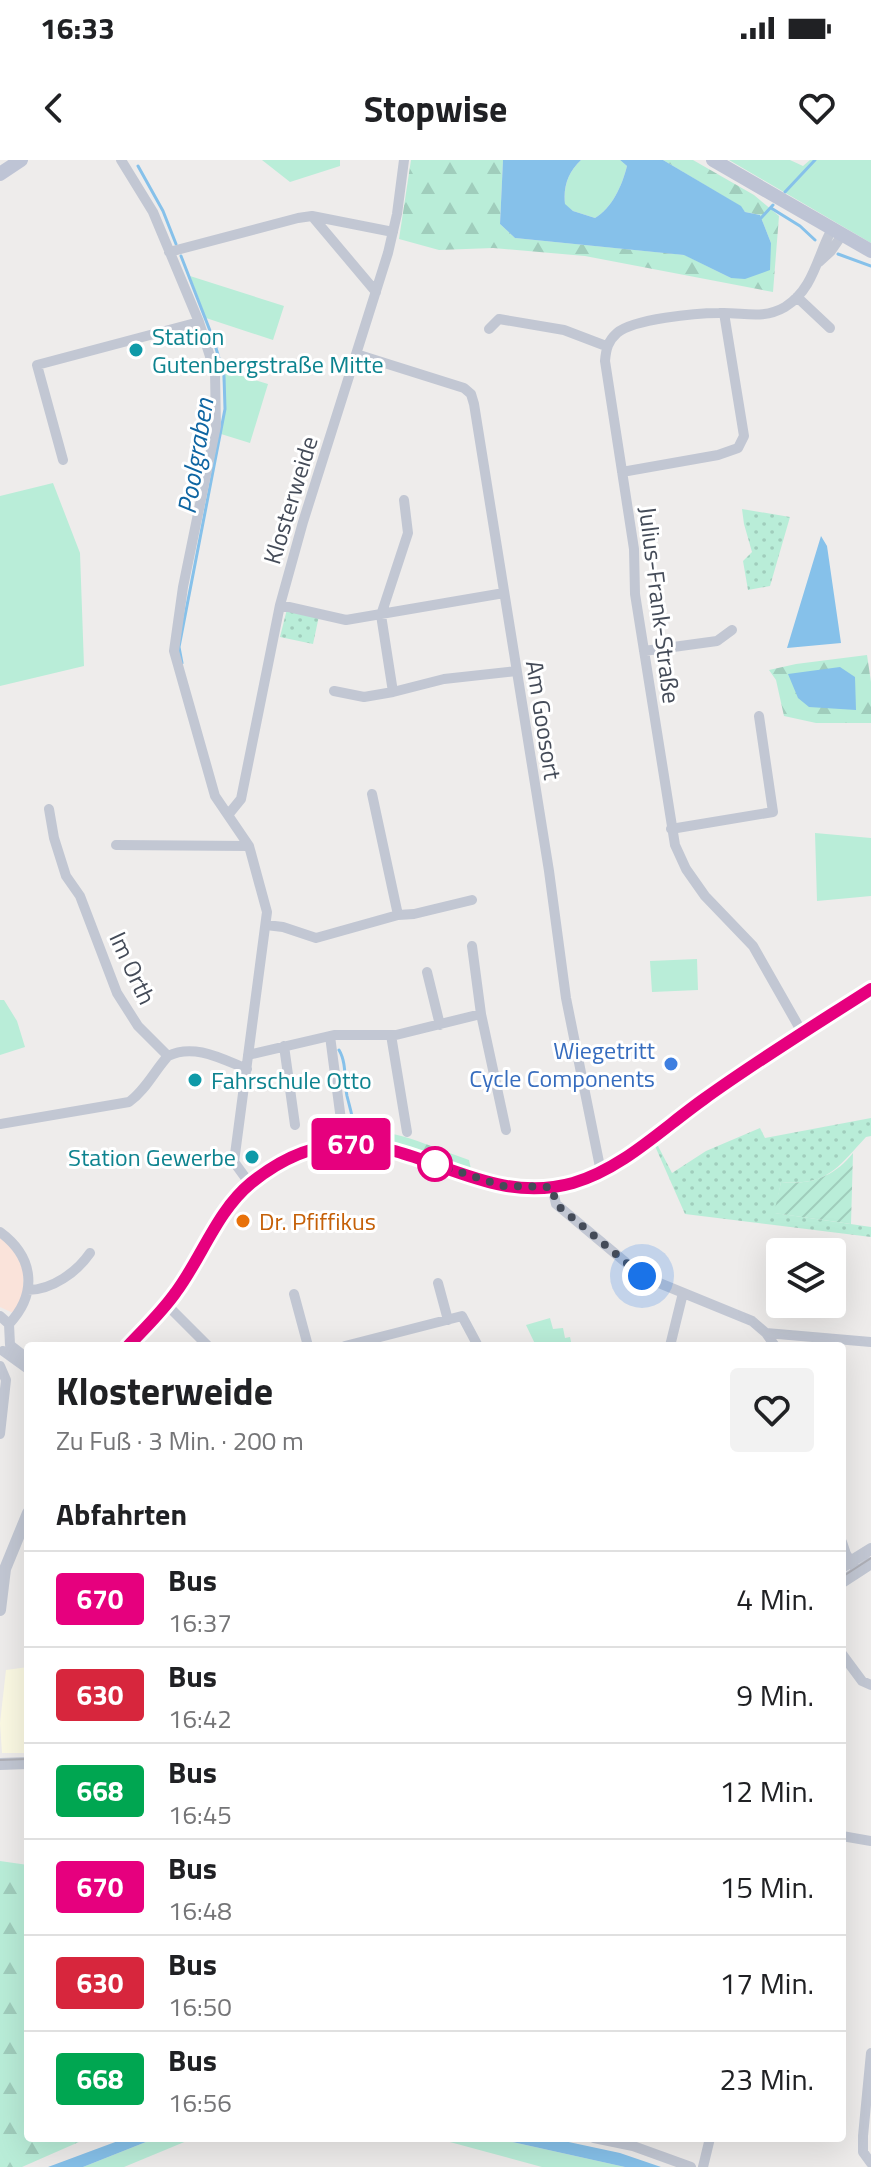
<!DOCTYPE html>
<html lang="de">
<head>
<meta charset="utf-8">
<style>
	:root { --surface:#fff; --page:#f2f2f2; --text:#202124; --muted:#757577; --line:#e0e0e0 }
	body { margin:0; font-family:"Titillium Web",sans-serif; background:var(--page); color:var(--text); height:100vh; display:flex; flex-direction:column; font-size:30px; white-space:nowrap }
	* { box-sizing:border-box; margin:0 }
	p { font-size:26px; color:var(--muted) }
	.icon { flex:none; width:44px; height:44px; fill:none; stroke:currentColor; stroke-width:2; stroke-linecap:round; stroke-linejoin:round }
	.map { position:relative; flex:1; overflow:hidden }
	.details { position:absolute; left:24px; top:1182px; width:822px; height:800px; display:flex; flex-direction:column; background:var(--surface); border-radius:8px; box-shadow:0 8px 32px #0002 }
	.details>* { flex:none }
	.badge { padding:0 16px; border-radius:6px; font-size:28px; line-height:52px }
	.fabs { position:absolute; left:766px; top:1078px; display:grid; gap:16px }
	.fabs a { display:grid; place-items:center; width:80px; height:80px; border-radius:8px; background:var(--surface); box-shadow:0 8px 32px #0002; font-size:40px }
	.you { position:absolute; width:40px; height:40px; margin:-20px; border:6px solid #fff; border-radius:50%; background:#1a73e8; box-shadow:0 0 0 12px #1a73e833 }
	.map>.badge { position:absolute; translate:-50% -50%; box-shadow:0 0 0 4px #fff }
	h2 { padding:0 32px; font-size:30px; line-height:72px }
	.round { display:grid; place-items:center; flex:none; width:84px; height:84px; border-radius:8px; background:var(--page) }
	.headline { display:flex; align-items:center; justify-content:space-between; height:136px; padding:0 32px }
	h1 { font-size:38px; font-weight:700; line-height:60px }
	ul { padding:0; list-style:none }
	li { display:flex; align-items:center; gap:24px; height:96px; padding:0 32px; border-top:2px solid var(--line) }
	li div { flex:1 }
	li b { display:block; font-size:30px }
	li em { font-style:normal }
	li .badge { min-width:88px; font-weight:700; text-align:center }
	.status { display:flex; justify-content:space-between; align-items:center; height:56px; padding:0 40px; background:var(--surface); direction:ltr }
	.status svg { height:22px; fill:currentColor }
	header { display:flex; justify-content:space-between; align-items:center; height:104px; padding:0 32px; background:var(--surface); font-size:36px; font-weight:700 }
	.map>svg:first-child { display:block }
</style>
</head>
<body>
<div class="status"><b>16:33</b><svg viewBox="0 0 49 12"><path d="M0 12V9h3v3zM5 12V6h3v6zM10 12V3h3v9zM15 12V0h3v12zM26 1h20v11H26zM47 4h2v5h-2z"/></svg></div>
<header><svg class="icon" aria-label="back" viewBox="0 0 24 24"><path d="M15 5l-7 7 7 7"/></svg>Stopwise<svg class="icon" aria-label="heart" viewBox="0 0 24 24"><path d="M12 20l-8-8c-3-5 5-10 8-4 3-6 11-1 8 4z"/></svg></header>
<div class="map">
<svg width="871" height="2007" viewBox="0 0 871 2007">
	<defs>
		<pattern id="forest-firs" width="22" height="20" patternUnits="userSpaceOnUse" patternTransform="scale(2)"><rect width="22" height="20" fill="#b9edd8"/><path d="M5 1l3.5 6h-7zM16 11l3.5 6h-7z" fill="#a0cdbc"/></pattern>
		<pattern id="park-dots" width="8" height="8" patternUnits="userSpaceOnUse" patternTransform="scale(2)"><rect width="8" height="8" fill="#b9edd8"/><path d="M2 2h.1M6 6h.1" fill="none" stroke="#a0cdbc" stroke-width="1.8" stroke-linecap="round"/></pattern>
		<pattern id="garden-furrows" width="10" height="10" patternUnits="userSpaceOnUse" patternTransform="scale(2)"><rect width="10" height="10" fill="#b9edd8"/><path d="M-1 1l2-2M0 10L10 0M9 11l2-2" fill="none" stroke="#a0cdbc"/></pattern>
	</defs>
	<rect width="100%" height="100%" fill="#eeeceb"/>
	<!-- commercial -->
	<path fill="#fbf9e3" d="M28,1507V1593H2L0,1563L6,1510Z"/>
	<!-- medical -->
	<path fill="#fae3da" d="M0,1078L11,1085L23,1109L24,1135L13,1153L0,1147Z"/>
	<!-- grass -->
	<path fill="#b9edd8" d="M262,0H340V6L290,22Z
		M581,0H620L627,6C622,26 612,48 595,58L573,51L565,45C563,27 568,12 581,0Z
		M729,0H790L803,6L810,0H871V83Z
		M190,116L284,146L273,180L206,158Z
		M222,210L268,224L250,283L221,274L225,249Z
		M53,323L80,393L84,506L0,526V336Z
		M815,673L871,678V736L817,741Z
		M697,799L698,830L652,832L650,801Z
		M0,840H4L17,861L25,887L0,895Z
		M550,1158L553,1169L563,1168L565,1178L570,1177L572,1186H536L526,1165Z
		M156,1978H194L124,2007H83Z
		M435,1978H495L625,2007H542Z"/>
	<!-- forest -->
	<path fill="url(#forest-firs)" d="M411,0H503L500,64L515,78L685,95L731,118L771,83L760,55L745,52L740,46L663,0H693L754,35L779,56L773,132L585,96L493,88L439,90L399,79Z
		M867,495L871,522V563H816L784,556L776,520L769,510L796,504Z
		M352,971C391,966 433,988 469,1000L471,1009L381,978L353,975Z
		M0,1701L28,1705V1978H88L22,2007H0Z"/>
	<!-- park -->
	<path fill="url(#park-dots)" d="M742,349L790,357L770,426L748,430L743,401L752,392L744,364Z
		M287,449L319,456L313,484L280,477Z
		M871,958V976L866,977C837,1008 828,1026 781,1022L775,1053L871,1067V1077L685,1054L655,986H658L672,1013L706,991L760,968L765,978Z"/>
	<!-- garden -->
	<path fill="url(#garden-furrows)" d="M853,993L851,1064L774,1053L781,1022C811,1025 834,1017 853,993Z"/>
	<!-- water -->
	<path fill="#86c1ea" d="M503,0H581C568,12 563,27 565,44L573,51L595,58C612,48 622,26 627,6L620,0H663L741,46L745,52L760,55L771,83L770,110L745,119L731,118L684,95L515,78L500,64Z
		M821,376L827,386L841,483L787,488Z
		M840,507L855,517L856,550L809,547L798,538L788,514Z
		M126,1978H156L83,2007H48Z
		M495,1978H550L620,1993L661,2007H625Z"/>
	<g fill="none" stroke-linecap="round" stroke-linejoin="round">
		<!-- stream -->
		<path stroke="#86c1ea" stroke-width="3" d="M138,6L163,51L176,84
			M785,32L815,0
			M771,48L800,66L815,80
			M761,58L773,45
			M838,94L871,106
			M181,96L214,181L224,216L225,249L179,487L182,503
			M339,890C347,903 344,922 347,936C350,948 353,957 354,969"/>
		<!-- minor -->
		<path stroke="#c2c7d3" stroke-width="10" d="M121,0L153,52L199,162L215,212L216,266L183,427L174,491L215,636L249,686L267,752L234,1002L250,1024
			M312,56L376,132
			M169,92L298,58L312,56L393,72
			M819,102L831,91L842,75
			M797,137L830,168
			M489,169L499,159L564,170L606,186
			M356,194L464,228L471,234L474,244L549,711L566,838L601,1012
			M63,300L37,205L199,162
			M622,312L718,295L738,288L744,276L724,153
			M404,340L408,373L381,455L393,532L444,519L516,511
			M280,445L346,460L504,433
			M644,491L717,481L732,470
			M334,531L364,537L393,532
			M49,649L54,678L66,716L80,736L117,833L138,866L168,896C194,883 222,899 247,909
			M228,655L241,639L280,445L303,362L388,93L397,54L404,0
			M671,669L773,652L759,556
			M116,685L249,686
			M398,755L414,754L472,740
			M266,765L283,767L316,778L398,755L372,634
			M472,786L481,854
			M427,812L440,865
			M803,874L753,786L705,736L686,709L675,685L635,434L634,389L605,201C606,189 608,181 617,173C633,159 696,153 719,153C743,152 763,160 785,147C814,129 817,96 832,69
			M391,875L407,972
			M330,876L341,960
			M284,886L295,965
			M248,895L334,875H396L481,854L506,970
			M0,964L129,942C145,931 155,910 168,896
			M552,1027L556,1044L642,1116L752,1161L766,1173L775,1186
			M0,1072C34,1097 38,1133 9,1164
			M438,1123L448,1160
			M28,1130C52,1130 77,1112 90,1093
			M294,1134L308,1186
			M167,1145L208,1186
			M0,1156L9,1164L10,1185L28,1199
			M766,1173L871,1182
			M345,1186L462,1156L478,1186
			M670,1186L683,1133
			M3,1191L28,1209
			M0,1206L6,1220L0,1274
			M842,1382L846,1394L855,1408
			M842,1494L862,1521L871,1525
			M842,1676L871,1681
			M871,1893L863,1976V1992L871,2003
			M594,1978L633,1986L691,2007
			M703,2007L710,1978"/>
		<!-- tertiary -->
		<path stroke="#c2c7d3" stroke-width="12" d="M128,1186C144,1169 162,1152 176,1132C202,1097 217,1051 251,1023C376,921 455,1056 573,1023C622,1009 664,968 704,939C758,900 815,865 871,829
			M842,1407L871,1389
			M842,1422L871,1403
			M0,1450L5,1409L28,1353
			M0,1604L28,1603"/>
		<!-- secondary -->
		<path stroke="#bec4d5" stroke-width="14" d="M713,0L871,91
			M0,14L21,0"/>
		<!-- tram -->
		<path stroke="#aeafb6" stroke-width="2" d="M842,1417L871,1398
			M0,1600L28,1599"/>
	</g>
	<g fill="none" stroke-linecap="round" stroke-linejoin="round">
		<defs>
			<path id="line" d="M128,1186C144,1169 162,1152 176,1132C202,1097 217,1051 251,1023C376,921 455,1056 573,1023C622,1009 663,968 704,939C758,900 815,865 871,829"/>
		</defs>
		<!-- line casing -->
		<use href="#line" stroke="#fff" stroke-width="18"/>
		<!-- line -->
		<use href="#line" stroke="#e6007e" stroke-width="12"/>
		<!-- walk -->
		<path stroke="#444b58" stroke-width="8" stroke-dasharray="0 14.4" d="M435,1004L503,1026L552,1027L556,1044L642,1116"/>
	</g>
	<!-- markers -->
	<g fill="#0f9aa8" stroke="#fff" stroke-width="3">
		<circle cx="136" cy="190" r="8"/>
		<circle cx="195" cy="920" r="8"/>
		<circle cx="252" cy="997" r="8"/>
	</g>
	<circle fill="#3f7fe0" stroke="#fff" stroke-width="3" cx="671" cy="904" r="8"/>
	<circle fill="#fff" stroke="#e6007e" stroke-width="4" cx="435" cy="1004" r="16"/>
	<circle fill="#e8710a" stroke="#fff" stroke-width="3" cx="243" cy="1061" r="8"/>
	<g text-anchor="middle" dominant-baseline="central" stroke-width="6" stroke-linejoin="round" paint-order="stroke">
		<!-- culture labels -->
		<g font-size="24" fill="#0d838f" stroke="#fff" text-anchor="start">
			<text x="152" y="176">Station<tspan x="152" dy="28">Gutenbergstraße Mitte</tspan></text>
			<text x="211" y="920">Fahrschule Otto</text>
			<text x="236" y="997" text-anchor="end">Station Gewerbe</text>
		</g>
		<!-- street labels -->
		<g font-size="24" fill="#444b58" stroke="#fff">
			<text transform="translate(290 340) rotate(-73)">Klosterweide</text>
			<text transform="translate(660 445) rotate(83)">Julius-Frank-Straße</text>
			<text transform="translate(544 560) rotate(81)">Am Goosort</text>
			<text transform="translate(133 808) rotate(65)">Im Orth</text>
		</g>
		<!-- shop labels -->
		<g font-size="24" fill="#366cbe" stroke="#fff" text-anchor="end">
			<text x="655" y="890">Wiegetritt<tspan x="655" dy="28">Cycle Components</tspan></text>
		</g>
		<!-- food labels -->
		<g font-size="24" fill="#c56008" stroke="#fff" text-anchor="start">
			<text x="259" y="1061">Dr. Pfiffikus</text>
		</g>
		<!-- water labels -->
		<g font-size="26" font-style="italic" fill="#0e65a2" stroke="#fff">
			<text transform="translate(195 296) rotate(-81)">Poolgraben</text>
		</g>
	</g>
</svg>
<div class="fabs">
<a><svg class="icon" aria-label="layers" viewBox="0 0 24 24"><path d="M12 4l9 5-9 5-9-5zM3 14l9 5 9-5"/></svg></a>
</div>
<div class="you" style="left:642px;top:1116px"></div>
<b class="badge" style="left:351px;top:984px;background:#e6007e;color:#fff">670</b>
<section class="details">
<div class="headline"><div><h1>Klosterweide</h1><p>Zu Fuß · 3 Min. · 200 m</p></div><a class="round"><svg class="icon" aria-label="heart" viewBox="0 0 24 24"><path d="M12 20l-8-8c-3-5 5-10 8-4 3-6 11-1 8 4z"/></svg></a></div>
<h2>Abfahrten</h2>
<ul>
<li><span class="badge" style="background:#e6007e;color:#fff">670</span><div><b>Bus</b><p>16:37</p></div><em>4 Min.</em></li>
<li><span class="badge" style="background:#d7263d;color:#fff">630</span><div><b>Bus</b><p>16:42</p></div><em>9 Min.</em></li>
<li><span class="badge" style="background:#00a651;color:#fff">668</span><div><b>Bus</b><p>16:45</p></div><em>12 Min.</em></li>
<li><span class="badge" style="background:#e6007e;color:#fff">670</span><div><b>Bus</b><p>16:48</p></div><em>15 Min.</em></li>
<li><span class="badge" style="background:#d7263d;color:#fff">630</span><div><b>Bus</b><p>16:50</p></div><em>17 Min.</em></li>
<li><span class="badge" style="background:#00a651;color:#fff">668</span><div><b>Bus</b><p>16:56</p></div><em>23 Min.</em></li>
</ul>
</section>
</div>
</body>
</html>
